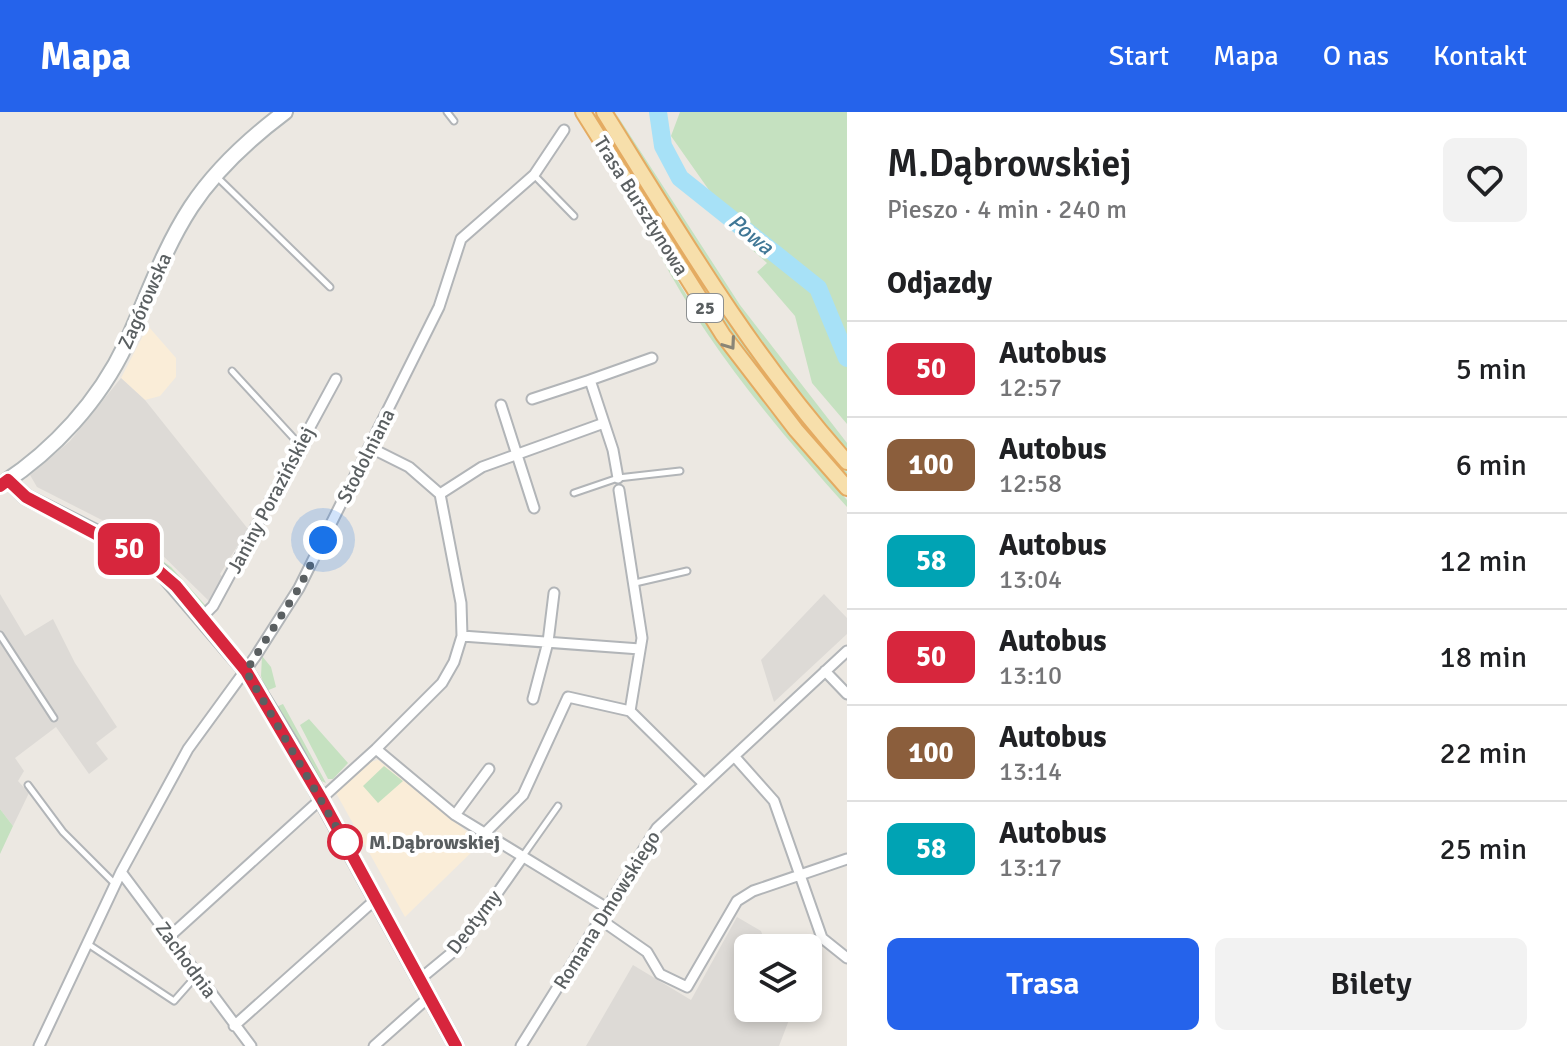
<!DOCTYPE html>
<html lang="pl">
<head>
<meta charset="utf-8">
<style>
	:root { --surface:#fff; --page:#f2f2f2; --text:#202124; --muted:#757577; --line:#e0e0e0; --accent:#2563eb }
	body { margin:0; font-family:Signika,sans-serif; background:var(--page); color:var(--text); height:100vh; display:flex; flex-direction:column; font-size:30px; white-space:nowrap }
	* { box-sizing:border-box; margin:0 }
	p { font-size:26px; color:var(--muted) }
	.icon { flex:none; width:44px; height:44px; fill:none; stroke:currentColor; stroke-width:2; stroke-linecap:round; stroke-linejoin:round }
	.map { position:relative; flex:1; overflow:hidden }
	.details { display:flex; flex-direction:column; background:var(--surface); width:720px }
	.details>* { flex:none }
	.badge { padding:0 16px; border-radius:12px; font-size:28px; line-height:52px }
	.controls { position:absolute; left:734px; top:822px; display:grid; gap:16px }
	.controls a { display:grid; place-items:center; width:88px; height:88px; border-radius:12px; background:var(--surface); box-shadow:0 4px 12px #0003; font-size:40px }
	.you { position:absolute; width:40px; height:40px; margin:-20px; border:6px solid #fff; border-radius:50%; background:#1a73e8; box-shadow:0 0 0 12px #1a73e833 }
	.map>.badge { position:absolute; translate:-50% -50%; box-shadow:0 0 0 4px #fff }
	h2 { padding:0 40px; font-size:30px; line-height:72px }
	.round { display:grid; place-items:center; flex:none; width:84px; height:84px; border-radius:12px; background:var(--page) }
	.summary { display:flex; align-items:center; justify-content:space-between; height:136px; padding:0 40px }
	h1 { font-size:38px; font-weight:600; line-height:60px }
	.cta { display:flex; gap:16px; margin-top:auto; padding:16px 40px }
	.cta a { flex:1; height:92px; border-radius:12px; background:var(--accent); color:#fff; font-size:32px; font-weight:600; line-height:92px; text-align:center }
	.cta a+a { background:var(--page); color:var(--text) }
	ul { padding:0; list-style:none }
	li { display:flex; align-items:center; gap:24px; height:96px; padding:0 40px; border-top:2px solid var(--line) }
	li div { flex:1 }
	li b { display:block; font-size:30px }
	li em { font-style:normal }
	li .badge { min-width:88px; font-weight:700; text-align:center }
	header { display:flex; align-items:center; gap:48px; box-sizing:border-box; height:112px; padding:0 40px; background:var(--accent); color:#fff }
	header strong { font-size:38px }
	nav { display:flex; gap:44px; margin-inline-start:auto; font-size:28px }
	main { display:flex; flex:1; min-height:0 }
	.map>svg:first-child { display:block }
</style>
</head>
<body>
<header>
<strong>Mapa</strong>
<nav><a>Start</a><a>Mapa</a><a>O nas</a><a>Kontakt</a></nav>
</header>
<main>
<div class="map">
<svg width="847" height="934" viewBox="0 0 847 934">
	<rect width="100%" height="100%" fill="#ece8e2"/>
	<!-- commercial -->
	<path fill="#faedd8" d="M148,214L176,246V265L160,284L145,288L121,266Z
		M378,648L481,731L405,805L336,681L366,651Z"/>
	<!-- industrial -->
	<path fill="#dddad6" d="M121,266L145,288L248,417L220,462L224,467L211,491L153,434L37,375L30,363L70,329Z
		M0,482L25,524L53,507L75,551L117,615L96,631L108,647L89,662L56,615L15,646L24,659L18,669L29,681L13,714L0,697Z
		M824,482L847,506V522L774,590L761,548Z
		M737,805L761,819L767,836H748V896H785L789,908L779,934H586L633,853L691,888Z"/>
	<!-- green -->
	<path fill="#c5e1c0" d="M591,0L611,24C683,142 755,257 847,360V367L795,308L727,218Z
		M615,0L740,193L847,331V340C758,236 679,121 615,0Z
		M680,0H847V312L812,271L795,204L757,160L767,151L749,135L671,24Z
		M652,127L687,184L770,299L847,388V395C776,316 698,223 652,127Z
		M141,433L171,455L207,495H202Z
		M262,544L271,555L276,575L266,579L261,564Z
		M283,592L326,671L317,667L276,595Z
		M309,607L348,651L333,667H328L300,613Z
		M384,654L403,669L378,691L363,674Z
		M0,697L13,714L0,742Z"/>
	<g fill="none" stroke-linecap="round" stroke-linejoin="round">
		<!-- river -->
		<path stroke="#a7e1f7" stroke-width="18" d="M658,0L663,34L680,66L818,176L847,246"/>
		<defs>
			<path id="lane" d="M447,0L454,9
				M534,63L574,104
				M216,64L330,175
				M232,259L300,333
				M574,381L618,366L680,359
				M635,471L687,459
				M0,523L54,606
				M28,673L63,720L115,772
				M522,745L558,694
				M88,832L174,889L197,863"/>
			<path id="street" d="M532,287L590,268
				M501,293L534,396
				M618,366L613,338L590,268L652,246
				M619,378L642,526L630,599
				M440,382L482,355L604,311
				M202,505L213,494L336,267
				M462,524L640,537
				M825,559L847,582
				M533,587L548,530L554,481
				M376,637L455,703L607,796
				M734,644L774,689L822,826L847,846
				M455,703L489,657
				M484,722L523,683L568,585L630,599L704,672
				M121,760L251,934
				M601,808L647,840L660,862L687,875L737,789L753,779L847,747
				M169,825L376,637L442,571L454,550L462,524L461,491L440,382L409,355L369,335
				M420,867L460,834L522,746
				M234,914L376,787
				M39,934L121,760L188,637L255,545L299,476L439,195L461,127L534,63L564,18
				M374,934L429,885
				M521,934L657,716L847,539"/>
			<path id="secondary" d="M8,368L26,385L133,439L162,461L246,559L291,632L456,934
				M2,372C54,338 99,289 126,232C147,186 163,138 191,95C216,57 249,27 285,0"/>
			<path id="primary" d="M583,0L723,223L796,318L847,376
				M604,0C680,122 751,243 847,350"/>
		</defs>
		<!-- lane casing -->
		<use href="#lane" stroke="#b2b5b8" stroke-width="9"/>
		<!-- street casing -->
		<use href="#street" stroke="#b2b5b8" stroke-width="13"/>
		<!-- secondary casing -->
		<use href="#secondary" stroke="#b1b6b8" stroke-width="18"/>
		<!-- primary casing -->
		<use href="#primary" stroke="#e4ab62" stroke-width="18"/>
		<!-- lane -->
		<use href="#lane" stroke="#fff" stroke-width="5"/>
		<!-- street -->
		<use href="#street" stroke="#fff" stroke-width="9"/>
		<!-- secondary -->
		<use href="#secondary" stroke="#fff" stroke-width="14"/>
		<!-- primary -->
		<use href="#primary" stroke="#f7dfab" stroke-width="14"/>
	</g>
	<!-- one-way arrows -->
	<defs><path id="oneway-chevron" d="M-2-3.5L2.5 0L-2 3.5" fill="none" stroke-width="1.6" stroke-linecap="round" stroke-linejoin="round" transform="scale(2)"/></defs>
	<use stroke="#898577" href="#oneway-chevron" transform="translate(730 232) rotate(55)"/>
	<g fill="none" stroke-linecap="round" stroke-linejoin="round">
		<defs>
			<path id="line" d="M0,374L8,368L26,385L147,449L176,474L246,559L322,688L456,934"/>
		</defs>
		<!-- line casing -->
		<use href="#line" stroke="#fff" stroke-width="18"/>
		<!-- line -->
		<use href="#line" stroke="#d7263d" stroke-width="12"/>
		<!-- walk -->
		<path stroke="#5a5f61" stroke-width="8" stroke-dasharray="0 14.4" d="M323,428L299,476L246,559L345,730"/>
	</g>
	<!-- markers -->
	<circle fill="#fff" stroke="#d7263d" stroke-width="4" cx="345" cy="730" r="16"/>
	<g text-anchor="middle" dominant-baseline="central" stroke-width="8" stroke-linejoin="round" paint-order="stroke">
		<!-- shield labels -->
		<rect fill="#fff" stroke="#8c8f90" stroke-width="2" x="687" y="182" width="36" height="28" rx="6"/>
		<g font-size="18" font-weight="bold" fill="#5a5f61">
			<text x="705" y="196">25</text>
		</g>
		<!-- street labels -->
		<g font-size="20" fill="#5a5f61" stroke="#fff">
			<text transform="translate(641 94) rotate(58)">Trasa Bursztynowa</text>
			<text transform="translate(145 189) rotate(-66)">Zagórowska</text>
			<text transform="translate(366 344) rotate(-63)">Stodolniana</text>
			<text transform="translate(271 388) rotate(-62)">Janiny Porazińskiej</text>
			<text transform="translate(607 798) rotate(-58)">Romana Dmowskiego</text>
			<text transform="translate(474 810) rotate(-52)">Deotymy</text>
			<text transform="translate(186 848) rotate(54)">Zachodnia</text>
		</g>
		<!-- stop labels -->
		<g font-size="20" font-weight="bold" fill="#5a5f61" stroke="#fff" text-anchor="start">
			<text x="369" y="730">M.Dąbrowskiej</text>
		</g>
		<!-- water labels -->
		<g font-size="22" font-style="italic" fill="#407796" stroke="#fff">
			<text transform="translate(751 122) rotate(39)">Powa</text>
		</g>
	</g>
</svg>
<div class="controls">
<a><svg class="icon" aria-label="layers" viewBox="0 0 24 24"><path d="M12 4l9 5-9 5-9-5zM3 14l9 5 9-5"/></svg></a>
</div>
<div class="you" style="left:323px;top:428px"></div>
<b class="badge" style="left:129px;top:437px;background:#d7263d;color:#fff">50</b>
</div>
<section class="details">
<div class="summary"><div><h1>M.Dąbrowskiej</h1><p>Pieszo · 4 min · 240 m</p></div><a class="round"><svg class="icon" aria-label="heart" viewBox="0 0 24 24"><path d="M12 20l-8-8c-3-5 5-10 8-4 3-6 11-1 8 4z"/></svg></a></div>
<h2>Odjazdy</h2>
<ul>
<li><span class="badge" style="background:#d7263d;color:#fff">50</span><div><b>Autobus</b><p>12:57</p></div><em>5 min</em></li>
<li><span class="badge" style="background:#8b5e3c;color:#fff">100</span><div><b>Autobus</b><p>12:58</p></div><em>6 min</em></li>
<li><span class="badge" style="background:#00a3b4;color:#fff">58</span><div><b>Autobus</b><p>13:04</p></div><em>12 min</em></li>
<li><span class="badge" style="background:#d7263d;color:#fff">50</span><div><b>Autobus</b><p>13:10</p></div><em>18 min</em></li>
<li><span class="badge" style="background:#8b5e3c;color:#fff">100</span><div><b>Autobus</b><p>13:14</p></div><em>22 min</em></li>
<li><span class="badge" style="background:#00a3b4;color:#fff">58</span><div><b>Autobus</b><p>13:17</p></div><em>25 min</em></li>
</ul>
<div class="cta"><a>Trasa</a><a>Bilety</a></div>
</section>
</main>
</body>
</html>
